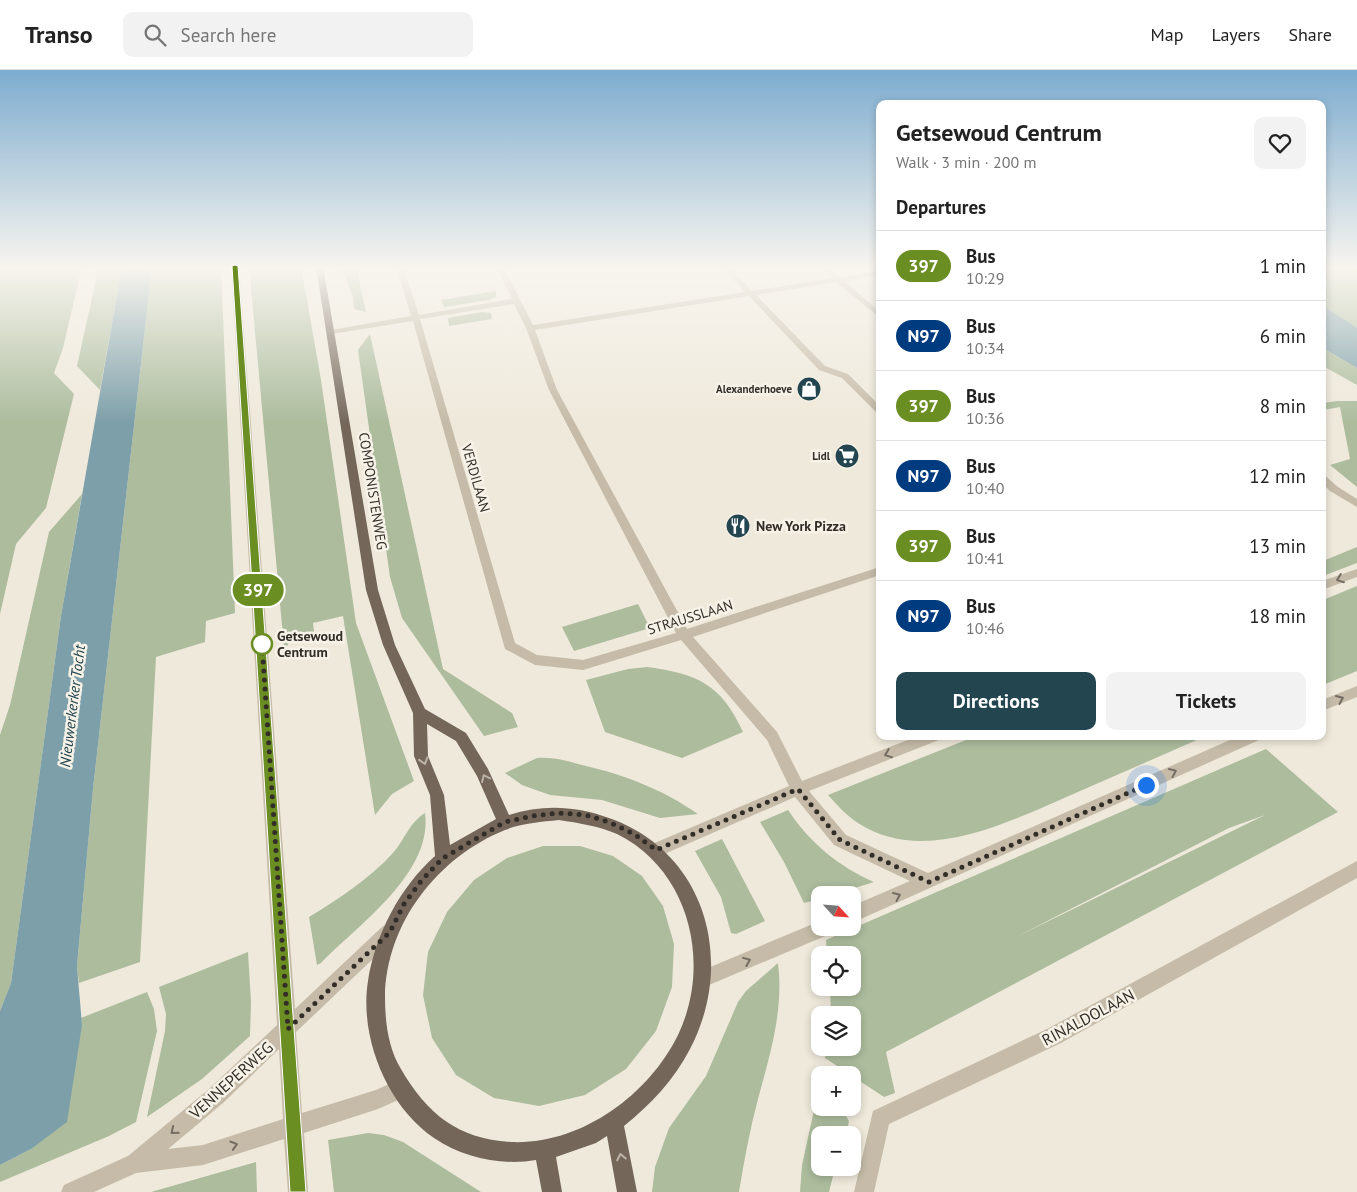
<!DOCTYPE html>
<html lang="en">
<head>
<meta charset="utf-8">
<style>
	:root { --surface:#fff; --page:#f2f2f2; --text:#222; --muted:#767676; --line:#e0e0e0; --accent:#224550 }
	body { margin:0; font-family:"PT Sans",sans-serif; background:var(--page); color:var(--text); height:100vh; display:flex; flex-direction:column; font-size:19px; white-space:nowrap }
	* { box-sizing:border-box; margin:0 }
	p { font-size:16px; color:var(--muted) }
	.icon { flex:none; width:28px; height:28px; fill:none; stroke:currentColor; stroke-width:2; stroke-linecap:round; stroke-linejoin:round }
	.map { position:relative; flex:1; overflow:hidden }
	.panel { position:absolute; left:876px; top:30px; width:450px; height:640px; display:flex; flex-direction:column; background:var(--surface); border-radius:10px; box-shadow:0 2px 8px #0003 }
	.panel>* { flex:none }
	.badge { padding:0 10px; border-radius:16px; font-size:18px; line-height:32px }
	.needle { width:32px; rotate:116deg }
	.fabs { position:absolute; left:811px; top:816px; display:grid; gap:10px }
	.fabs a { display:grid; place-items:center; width:50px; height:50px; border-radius:10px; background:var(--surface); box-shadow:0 2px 8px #0003; font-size:25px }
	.you { position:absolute; width:25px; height:25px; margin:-12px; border:4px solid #fff; border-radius:50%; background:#1a73e8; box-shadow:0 0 0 8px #1a73e833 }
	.map>.badge { position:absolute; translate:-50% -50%; box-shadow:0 0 0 2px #fff }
	h2 { padding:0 20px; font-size:19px; line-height:45px }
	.round { display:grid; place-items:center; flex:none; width:52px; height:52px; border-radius:10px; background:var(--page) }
	.headline { display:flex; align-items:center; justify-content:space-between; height:85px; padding:0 20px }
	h1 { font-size:24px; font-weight:800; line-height:38px }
	.primary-button { display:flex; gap:10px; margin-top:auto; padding:10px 20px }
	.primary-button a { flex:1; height:58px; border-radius:10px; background:var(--accent); color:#fff; font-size:20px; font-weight:800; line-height:58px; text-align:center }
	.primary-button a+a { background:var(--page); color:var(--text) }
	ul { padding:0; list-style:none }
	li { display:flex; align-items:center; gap:15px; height:70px; padding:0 20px; border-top:1px solid var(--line) }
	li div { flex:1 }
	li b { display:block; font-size:19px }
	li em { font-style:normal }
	li .badge { min-width:55px; font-weight:700; text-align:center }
	header { display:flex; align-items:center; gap:30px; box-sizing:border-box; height:70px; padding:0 25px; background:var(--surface); border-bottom:1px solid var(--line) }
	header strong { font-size:24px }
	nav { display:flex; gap:28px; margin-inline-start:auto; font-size:18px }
	.search { width:350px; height:45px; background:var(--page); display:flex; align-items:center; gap:12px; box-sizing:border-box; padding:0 18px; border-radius:10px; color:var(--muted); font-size:19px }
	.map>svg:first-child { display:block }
</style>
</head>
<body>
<header>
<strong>Transo</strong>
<div class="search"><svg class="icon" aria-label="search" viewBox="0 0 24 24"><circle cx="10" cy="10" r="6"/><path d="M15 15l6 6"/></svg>Search here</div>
<nav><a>Map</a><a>Layers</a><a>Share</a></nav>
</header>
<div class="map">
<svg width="1357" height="1122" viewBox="0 0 1357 1122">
	<rect width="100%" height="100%" fill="#efe9db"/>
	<!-- green -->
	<path fill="#acbc9d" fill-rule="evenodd" d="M0,196H82L63,278L54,303L74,324L46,438L16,474L0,544Z
		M99,196H122L100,320L77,296Z
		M152,196H221L235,543L206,551L205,572L156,587L140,892L79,913L77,896L93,719Z
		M249,196H301L321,310L356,553L414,711L392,724L375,745L343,546L313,553L314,562L298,566V564L291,565L288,575L284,577Z
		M340,196H356L366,242L354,239L353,226Z
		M1322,196H1357V263L1323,241Z
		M496,221V227L489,230L444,237L441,230Z
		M482,242L491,243L492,249L449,256L448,248Z
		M370,264L443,599L512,643L518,657L484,666L402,548L390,507L358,280Z
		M1323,278L1357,298V315L1323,296Z
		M1337,331H1357V417L1330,395L1350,389L1340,337L1323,340V333Z
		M82,424L61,546L11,913L0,941V665L10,635L49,462Z
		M1357,477V493L1323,506V491Z
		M1357,516V601L1323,615V530Z
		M638,534L650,558L574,581L562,557Z
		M647,597C698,604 721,614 743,662L682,688L605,662L586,610L628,599Z
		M976,666H1206C1161,686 1116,705 1071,725C1008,752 924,796 858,753C847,746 837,735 828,725Z
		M1266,679L1338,742L886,982L895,1023L884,1027L825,988L827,978H852V945H831L830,918H852V885H827L826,870ZM1265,745L1012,869L1229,758Z
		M537,688C553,687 567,691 582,695C625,705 662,719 698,744L660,748L602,730L550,725L522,715L505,703Z
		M788,740C810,773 838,796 874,812L832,825H820V829L804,833L784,792L760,752Z
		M425,743C433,803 359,854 321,893L317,895L309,847C337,830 369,809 392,784C405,770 408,754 425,743Z
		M722,769L765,851L736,864L731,863L721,827L695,781Z
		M543,776H580L613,786L642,806L663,836L674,874L672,917L656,961L626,999L585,1025L539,1036L494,1028L456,1005L432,968L423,925L428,882L447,842L474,810L507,788Z
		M248,882L251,932L250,966L202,1009L147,1047L165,961L166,944L159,917Z
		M778,893C784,939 770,985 758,1029C750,1059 744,1091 739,1122H652L655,1097L669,1058L706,1006L738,932L746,921Z
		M147,922L154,939L157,961L136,1052L109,1066L0,1112V1095L31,1079L82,955L81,948Z
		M816,1031L820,1033V1038H830L845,1044L849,1051L846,1065H820V1098H835L829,1122H800L802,1095Z
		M368,1063L384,1065L403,1072L481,1122H334L328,1070Z
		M256,1092L257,1122H151Z"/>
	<!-- water -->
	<path fill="#7d9fa9" d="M122,196H152L93,719L77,896L82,955L67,1052L31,1079L0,1095V941L11,913L61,546Z
		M1323,236L1357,258V298L1323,278Z"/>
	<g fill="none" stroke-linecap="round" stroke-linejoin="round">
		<!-- minor -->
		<path fill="#c5bba8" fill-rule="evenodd" d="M231,196H239L295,939L383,856L389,854L395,856L397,862L395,868L296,962L302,1043L376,1020L400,1009L407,1012L410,1019L407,1026L378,1039L304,1063L308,1122H288L284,1069L203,1095L136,1103L94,1122H61L64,1115L128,1086L209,1019L277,955ZM279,979L283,1049L203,1075L168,1079L223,1033Z
			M396,196H403L419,245L512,229L496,196H503L533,255L745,222L721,196H728L752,221L832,208L819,196H827L839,207L880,201V205L844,211L880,242V248L836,212L756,225L825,296L848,304L880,336V344L877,343L842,308L819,300L749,226L535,260L557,320L687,559L880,497V505L693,567L777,662L802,711L918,666H941L939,670L809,721L846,765L928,803L1239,666H1261L1259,670L852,853V836L910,811L834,775L795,727L662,785L656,787L650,785L648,780L650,775L789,716L767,670L681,570L583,600L535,595L505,579L413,251L331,264L327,262L331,260L411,246ZM514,234L526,258L549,320L676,563L583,590L537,585L515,573L420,249Z
			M1322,403L1338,417L1357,429V437L1330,421L1322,413Z
			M1357,499V507L1322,520V511Z
			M1357,616V627L1322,641V630Z
			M1357,791V808L1061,973L889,1054L874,1122H854L873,1041L1047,959Z
			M820,851V858H832L830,864L702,918L696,915L693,909L696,903Z"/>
		<!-- major -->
		<path fill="#74675a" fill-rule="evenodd" d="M316,196H323L378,520L395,575L425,639L466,663L488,699L509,745C543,734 576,736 609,748C706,782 736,891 690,979C674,1010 651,1034 624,1056L637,1122H617L607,1066L596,1073L556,1087L562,1122H542L536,1090C503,1096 463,1088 434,1068C387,1036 359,967 368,911C375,865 400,817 435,786L430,725L414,686L413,643L383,575L366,520ZM427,654L456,671L477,706L496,749L450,775L444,725L428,686ZM559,750C579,753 598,756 617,764C690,800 712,894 678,965C648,1026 580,1075 511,1072C458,1069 427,1044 401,999C388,978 385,951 385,927C386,853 438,787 505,760C522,753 541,752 559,750Z"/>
	</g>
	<!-- one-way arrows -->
	<defs><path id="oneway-chevron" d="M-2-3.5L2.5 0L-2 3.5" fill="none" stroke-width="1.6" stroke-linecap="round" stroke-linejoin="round" transform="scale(1.25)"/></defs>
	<g stroke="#756d62">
		<use href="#oneway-chevron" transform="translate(1340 509) rotate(159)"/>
		<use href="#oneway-chevron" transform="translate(1340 629) rotate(-24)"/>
		<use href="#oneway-chevron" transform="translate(888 684) rotate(159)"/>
		<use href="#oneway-chevron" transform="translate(1173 702) rotate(-24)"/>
		<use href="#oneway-chevron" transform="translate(897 826) rotate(-24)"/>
		<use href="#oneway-chevron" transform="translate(747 891) rotate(-22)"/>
		<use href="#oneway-chevron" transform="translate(174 1061) rotate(140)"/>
		<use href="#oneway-chevron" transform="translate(234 1075) rotate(-17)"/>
	</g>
	<g stroke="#bcb3a8">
		<use href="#oneway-chevron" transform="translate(424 691) rotate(73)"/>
		<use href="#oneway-chevron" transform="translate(485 708) rotate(-115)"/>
		<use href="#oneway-chevron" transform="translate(621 1087) rotate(-101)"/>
	</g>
	<!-- sky -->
	<linearGradient id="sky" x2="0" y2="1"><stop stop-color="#7daccf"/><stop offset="0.56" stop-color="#f8f5ef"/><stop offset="1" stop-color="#f8f5ef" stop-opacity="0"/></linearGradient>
	<rect width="1357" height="353" fill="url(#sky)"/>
	<!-- line -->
	<path fill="#6b8e23" stroke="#fff" d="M235,195L238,196L306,1122H290L232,196Z"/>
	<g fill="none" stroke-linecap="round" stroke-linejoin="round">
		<!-- walk -->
		<path stroke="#332d28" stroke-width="5" stroke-dasharray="0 9" d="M262,574L288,959L390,862L404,834L422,810L443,788L505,752L532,746L559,743L586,745L611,753L634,764L656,780L798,719L840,770L929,812L1146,715"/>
	</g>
	<!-- icons -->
	<defs>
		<symbol id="shop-disc" viewBox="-11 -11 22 22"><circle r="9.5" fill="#224550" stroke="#f7f2e7"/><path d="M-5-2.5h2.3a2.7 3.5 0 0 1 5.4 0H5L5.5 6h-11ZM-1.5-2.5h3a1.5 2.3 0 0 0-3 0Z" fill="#fff"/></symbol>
		<symbol id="supermarket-disc" viewBox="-11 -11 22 22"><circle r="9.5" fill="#224550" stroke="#f7f2e7"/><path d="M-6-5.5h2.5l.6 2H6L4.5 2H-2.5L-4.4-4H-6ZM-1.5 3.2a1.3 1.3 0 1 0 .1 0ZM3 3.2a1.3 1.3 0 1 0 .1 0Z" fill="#fff"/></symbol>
		<symbol id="restaurant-disc" viewBox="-11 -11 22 22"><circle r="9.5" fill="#224550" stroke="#f7f2e7"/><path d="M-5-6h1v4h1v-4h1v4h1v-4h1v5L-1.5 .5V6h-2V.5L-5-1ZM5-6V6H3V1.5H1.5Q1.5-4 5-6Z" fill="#fff"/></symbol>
	</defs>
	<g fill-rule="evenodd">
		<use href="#shop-disc" x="795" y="305" width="28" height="28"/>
		<use href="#supermarket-disc" x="833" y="372" width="28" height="28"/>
		<use href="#restaurant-disc" x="724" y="442" width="28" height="28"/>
	</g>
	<!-- markers -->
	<circle fill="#fff" stroke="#6b8e23" stroke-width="2.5" cx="262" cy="574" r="10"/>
	<g text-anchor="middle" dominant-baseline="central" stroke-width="5" stroke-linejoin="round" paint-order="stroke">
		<!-- far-poi labels -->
		<g font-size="11" font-weight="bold" fill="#332d28" stroke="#f7f2e7" text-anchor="end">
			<text x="792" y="319">Alexanderhoeve</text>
			<text x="830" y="386">Lidl</text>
		</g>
		<!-- street labels -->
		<g font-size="14" fill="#332d28" stroke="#f7f2e7">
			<text transform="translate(476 408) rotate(74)">VERDILAAN</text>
			<text transform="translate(373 421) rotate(81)">COMPONISTENWEG</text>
			<text transform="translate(690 547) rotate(-17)">STRAUSSLAAN</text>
		</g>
		<!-- poi labels -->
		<g font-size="14" font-weight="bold" fill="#332d28" stroke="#f7f2e7" text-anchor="start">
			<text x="756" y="456">New York Pizza</text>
		</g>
		<!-- stop labels -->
		<g font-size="14" font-weight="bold" fill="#332d28" stroke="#f7f2e7" text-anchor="start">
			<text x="277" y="566">Getsewoud<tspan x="277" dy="16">Centrum</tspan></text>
		</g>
		<!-- water labels -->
		<g font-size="15" font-style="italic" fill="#224550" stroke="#f7f2e7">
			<text transform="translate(72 636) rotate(-83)">Nieuwerkerker Tocht</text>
		</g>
		<!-- near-street labels -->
		<g font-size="16" fill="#332d28" stroke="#f7f2e7">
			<text transform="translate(1088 947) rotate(-28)">RINALDOLAAN</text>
			<text transform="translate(231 1010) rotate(-42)">VENNEPERWEG</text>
		</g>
	</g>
</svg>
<div class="fabs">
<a><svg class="needle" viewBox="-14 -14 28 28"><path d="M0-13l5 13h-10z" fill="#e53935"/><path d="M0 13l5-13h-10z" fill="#767676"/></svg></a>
<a><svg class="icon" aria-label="locate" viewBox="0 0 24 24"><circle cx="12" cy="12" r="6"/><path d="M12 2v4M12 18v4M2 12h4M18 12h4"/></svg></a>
<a><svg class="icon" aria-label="layers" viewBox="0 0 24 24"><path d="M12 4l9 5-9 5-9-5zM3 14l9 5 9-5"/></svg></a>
<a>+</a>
<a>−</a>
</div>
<div class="you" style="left:1146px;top:715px"></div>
<b class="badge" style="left:258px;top:520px;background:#6b8e23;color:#fff">397</b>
<section class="panel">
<div class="headline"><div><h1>Getsewoud Centrum</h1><p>Walk · 3 min · 200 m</p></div><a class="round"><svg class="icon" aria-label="heart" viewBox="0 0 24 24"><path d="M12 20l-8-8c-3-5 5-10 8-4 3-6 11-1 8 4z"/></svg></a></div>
<h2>Departures</h2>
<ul>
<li><span class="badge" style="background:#6b8e23;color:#fff">397</span><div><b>Bus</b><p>10:29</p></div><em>1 min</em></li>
<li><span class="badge" style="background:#003b80;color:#fff">N97</span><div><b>Bus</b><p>10:34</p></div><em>6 min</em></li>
<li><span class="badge" style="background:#6b8e23;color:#fff">397</span><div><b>Bus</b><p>10:36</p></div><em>8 min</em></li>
<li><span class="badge" style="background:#003b80;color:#fff">N97</span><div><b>Bus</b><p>10:40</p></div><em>12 min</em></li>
<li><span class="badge" style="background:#6b8e23;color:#fff">397</span><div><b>Bus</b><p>10:41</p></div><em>13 min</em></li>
<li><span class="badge" style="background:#003b80;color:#fff">N97</span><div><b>Bus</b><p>10:46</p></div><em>18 min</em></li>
</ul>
<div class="primary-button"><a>Directions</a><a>Tickets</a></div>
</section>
</div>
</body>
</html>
